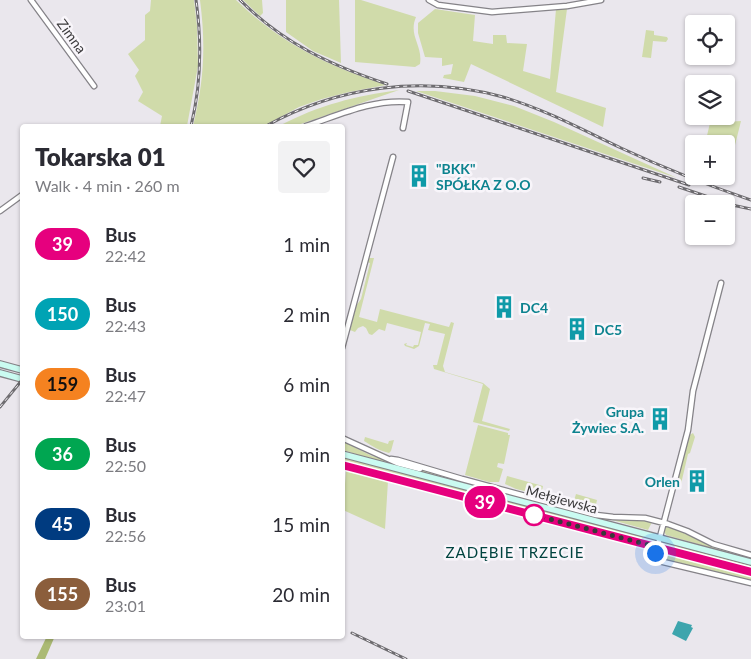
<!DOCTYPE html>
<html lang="en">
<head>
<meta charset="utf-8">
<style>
	:root { --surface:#fff; --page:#f2f2f3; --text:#2b2b33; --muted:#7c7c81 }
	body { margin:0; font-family:Lato,sans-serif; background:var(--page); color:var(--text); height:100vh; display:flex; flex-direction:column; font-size:19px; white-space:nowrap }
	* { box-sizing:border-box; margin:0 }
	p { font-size:16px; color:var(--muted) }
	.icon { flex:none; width:28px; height:28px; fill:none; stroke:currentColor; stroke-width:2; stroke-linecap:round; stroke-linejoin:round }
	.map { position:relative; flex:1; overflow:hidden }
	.details { position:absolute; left:20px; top:124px; width:325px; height:515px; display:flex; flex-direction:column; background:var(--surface); border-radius:5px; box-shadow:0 1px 4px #0004 }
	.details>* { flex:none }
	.badge { padding:0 10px; border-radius:16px; font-size:18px; line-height:32px }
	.fabs { position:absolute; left:685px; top:15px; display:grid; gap:10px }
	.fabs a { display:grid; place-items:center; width:50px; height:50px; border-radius:5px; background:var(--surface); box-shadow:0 1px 4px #0004; font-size:25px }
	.you { position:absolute; width:25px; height:25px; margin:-12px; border:4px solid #fff; border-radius:50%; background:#1a73e8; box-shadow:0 0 0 8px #1a73e833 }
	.map>.badge { position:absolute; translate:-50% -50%; box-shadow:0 0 0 2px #fff }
	.round { display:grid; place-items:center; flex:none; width:52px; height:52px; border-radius:5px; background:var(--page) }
	.overview { display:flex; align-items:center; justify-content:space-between; height:85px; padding:0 15px }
	h1 { font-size:24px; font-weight:800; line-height:38px }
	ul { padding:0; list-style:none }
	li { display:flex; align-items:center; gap:15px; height:70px; padding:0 15px }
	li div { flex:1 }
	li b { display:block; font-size:19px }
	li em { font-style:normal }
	li .badge { min-width:55px; font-weight:700; text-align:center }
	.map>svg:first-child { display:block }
</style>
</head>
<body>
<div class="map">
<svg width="751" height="659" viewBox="0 0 751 659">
	<rect width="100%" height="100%" fill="#eae7ed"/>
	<!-- green -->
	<path fill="#d0dbaa" d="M151,0H194L197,26L198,66L187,126H160L162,116L138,101L143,92L135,76L139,70L128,54L145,40V15L150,11Z
		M200,0H236C281,44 328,66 386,85L349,92L322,99L299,107L264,126H193C204,81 206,46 200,0Z
		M243,0H262L263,13L260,16Z
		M286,0H339L341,63L313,51L286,32Z
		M355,0H361L416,17C408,36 423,45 420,64L415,67L355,62Z
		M435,9L475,15L473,41L493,44V35H506L507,43L527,44L523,71L550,79L556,9H567L556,92L606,108L603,127L471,64L464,82L443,78L444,75L451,74L453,64L442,66V58L425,57L418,33V23Z
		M646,30L654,31V35L667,37L668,39L666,42L653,41L651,58L642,57Z
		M399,90L295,126H279C319,105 355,96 399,90Z
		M416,91H435L475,96L514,106L554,122L677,178Z
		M741,121L727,177L724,176H726V144H705L710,123Z
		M368,258H374L359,317L377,322L380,309L449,327L451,322L454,323L443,366L445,372L483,383L490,389L482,421L510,429L509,431L473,422L483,384L434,369L433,365H437L445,334L428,330L430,324L425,323L419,346L414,349L405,346L404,344L407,343L406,345L413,347L414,345H418L421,332L387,323L385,331L379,329L372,335L369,334L366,328L363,326L358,328L355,332L350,330L356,306L361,299L370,263L367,262Z
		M478,425L508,433V435H510L504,464L498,463L497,467L503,469L499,482H489L465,475Z
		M693,433L695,437L690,453L688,454L681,484L675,490L688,436Z
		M365,437L388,444L389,441L394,440L391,451L389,453C380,451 372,446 364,441Z
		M342,441L372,456L446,477L601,517L648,521L652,522L648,530L612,520L603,521L381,462L343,450Z
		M343,456L644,535L642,540L343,463Z
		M346,471L388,481L385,529L343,510Z
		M507,476L543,486L541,495L516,489L505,484Z
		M576,494L597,500L595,509L573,504Z
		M669,526L716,548L751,557V559L666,535L663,529Z
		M664,543L751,564V570L668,548Z
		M661,551L743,572L751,575V582L662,559L658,556V552Z"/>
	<!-- forest -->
	<path fill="#abba74" d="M47,636H55L45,659H36Z"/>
	<!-- water -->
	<path fill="#3da5ad" d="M678,621L692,625L691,627L693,628L686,641L672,634Z"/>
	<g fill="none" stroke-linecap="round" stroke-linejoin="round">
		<defs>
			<path id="street" d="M31,0L94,86
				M429,0L438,5L492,12L567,6L601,0
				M306,126C339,115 372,99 408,102L403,128
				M0,211L22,195
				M721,283L693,391L688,430L655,556L659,561L751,583
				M342,348L393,157
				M342,438L397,463L420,469
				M391,459L398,460L462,479L596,515L613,517L645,518L668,524L687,531L713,544L751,555"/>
			<path id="secondary" d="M0,364L22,370
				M0,373L22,379
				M342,454L751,562
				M342,465L751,572"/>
		</defs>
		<!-- street casing -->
		<use href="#street" stroke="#858388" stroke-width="7"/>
		<!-- secondary casing -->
		<use href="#secondary" stroke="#858388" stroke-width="8"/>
		<!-- street -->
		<use href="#street" stroke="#fff" stroke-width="4.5"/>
		<!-- secondary -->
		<use href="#secondary" stroke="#cafbf1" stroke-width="5.5"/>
		<defs>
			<path id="rail" d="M240,0C283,43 330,65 387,84
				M408,91L689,185
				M191,126C201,85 202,42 196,0
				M266,126C338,86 423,75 503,97C544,109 583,130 621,148C664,168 707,185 751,200
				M643,178L660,182
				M679,187L732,205L751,209
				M0,407L22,380
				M352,633L406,659"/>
		</defs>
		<!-- rail casing -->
		<use href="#rail" stroke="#6e6c70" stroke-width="3"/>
		<!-- rail -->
		<use href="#rail" stroke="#f8f5fa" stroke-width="1" stroke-dasharray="4" stroke-linecap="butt"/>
	</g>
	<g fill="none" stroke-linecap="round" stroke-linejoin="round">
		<defs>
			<path id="line" d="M342,465L751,572"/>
		</defs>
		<!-- line casing -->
		<use href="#line" stroke="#fff" stroke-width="11"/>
		<!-- line -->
		<use href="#line" stroke="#e6007e" stroke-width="8"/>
		<!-- walk -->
		<path stroke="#39383a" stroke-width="5" stroke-dasharray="0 9" d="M534,515L657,547L655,553"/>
	</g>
	<!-- icons -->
	<defs>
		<symbol id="building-bare" viewBox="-9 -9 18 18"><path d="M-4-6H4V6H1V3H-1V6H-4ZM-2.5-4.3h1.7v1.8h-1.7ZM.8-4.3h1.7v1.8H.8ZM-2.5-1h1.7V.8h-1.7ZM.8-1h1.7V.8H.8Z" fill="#0f9aa8" stroke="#f8f5fa" stroke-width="2.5" paint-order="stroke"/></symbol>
	</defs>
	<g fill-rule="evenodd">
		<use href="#building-bare" x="403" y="160" width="32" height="32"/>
		<use href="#building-bare" x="488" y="291" width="32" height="32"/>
		<use href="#building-bare" x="561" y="313" width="32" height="32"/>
		<use href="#building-bare" x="644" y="403" width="32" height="32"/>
		<use href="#building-bare" x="681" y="465" width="32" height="32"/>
	</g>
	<!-- markers -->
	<circle fill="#fff" stroke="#e6007e" stroke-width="2.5" cx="534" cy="515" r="10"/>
	<g text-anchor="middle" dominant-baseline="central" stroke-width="5" stroke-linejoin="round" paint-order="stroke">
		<!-- street labels -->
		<g font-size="14" fill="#39383a" stroke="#f8f5fa">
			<text transform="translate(72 36) rotate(54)">Zimna</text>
			<text transform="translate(562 499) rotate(15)">Mełgiewska</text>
		</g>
		<!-- culture labels -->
		<g font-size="14" font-weight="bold" fill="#0d838f" stroke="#f8f5fa" text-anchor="start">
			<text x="436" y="168">"BKK"<tspan x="436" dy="16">SPÓŁKA Z O.O</tspan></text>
			<text x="520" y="307">DC4</text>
			<text x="594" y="329">DC5</text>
			<text x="644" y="411" text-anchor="end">Grupa<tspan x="644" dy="16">Żywiec S.A.</tspan></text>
			<text x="680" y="481" text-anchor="end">Orlen</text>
		</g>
		<!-- neighbourhood labels -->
		<g font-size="15" letter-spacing="1" fill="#00433f" stroke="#f8f5fa">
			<text x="515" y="552">ZADĘBIE TRZECIE</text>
		</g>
	</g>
</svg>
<div class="fabs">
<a><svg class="icon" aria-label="locate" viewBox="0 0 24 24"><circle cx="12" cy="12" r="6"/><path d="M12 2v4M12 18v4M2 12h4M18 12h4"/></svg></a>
<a><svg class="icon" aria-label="layers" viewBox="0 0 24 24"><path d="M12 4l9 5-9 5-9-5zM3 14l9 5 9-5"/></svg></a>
<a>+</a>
<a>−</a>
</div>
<div class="you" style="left:655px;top:553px"></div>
<b class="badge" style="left:485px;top:502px;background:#e6007e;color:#fff">39</b>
<section class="details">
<div class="overview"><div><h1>Tokarska 01</h1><p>Walk · 4 min · 260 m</p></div><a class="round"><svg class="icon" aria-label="heart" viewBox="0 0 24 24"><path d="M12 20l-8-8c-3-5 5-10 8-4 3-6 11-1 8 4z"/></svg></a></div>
<ul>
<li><span class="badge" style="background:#e6007e;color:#fff">39</span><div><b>Bus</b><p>22:42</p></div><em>1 min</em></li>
<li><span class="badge" style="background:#00a3b4;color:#fff">150</span><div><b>Bus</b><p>22:43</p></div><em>2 min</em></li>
<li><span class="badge" style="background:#f58220;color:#111">159</span><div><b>Bus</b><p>22:47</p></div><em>6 min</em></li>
<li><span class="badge" style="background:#00a651;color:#fff">36</span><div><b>Bus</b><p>22:50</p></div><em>9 min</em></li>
<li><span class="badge" style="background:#003b80;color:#fff">45</span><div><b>Bus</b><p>22:56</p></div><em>15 min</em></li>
<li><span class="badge" style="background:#8b5e3c;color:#fff">155</span><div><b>Bus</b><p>23:01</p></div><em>20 min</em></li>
</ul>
</section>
</div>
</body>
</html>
